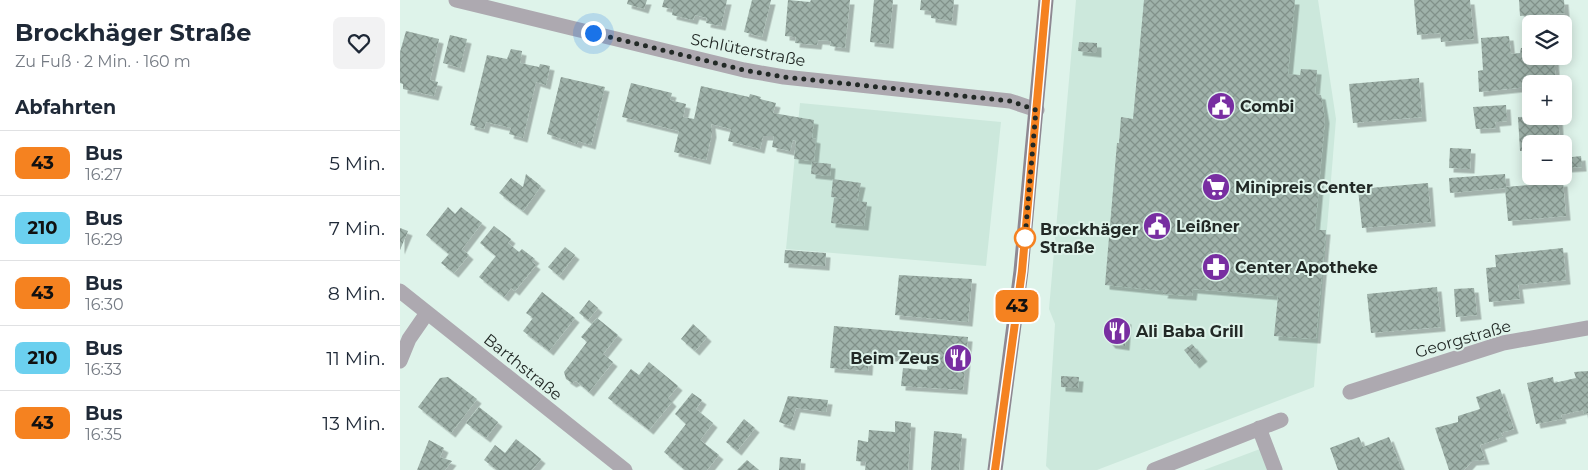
<!DOCTYPE html>
<html lang="de">
<head>
<meta charset="utf-8">
<style>
	:root { --surface:#fff; --page:#f2f2f3; --text:#1f2937; --muted:#747a83; --line:#e0e1e3 }
	body { margin:0; font-family:Montserrat,sans-serif; background:var(--page); color:var(--text); height:100vh; display:flex; flex-direction:column; font-size:19px; white-space:nowrap }
	* { box-sizing:border-box; margin:0 }
	p { font-size:16px; color:var(--muted) }
	.icon { flex:none; width:28px; height:28px; fill:none; stroke:currentColor; stroke-width:2; stroke-linecap:round; stroke-linejoin:round }
	.map { position:relative; flex:1; overflow:hidden }
	.drawer { display:flex; flex-direction:column; background:var(--surface); width:400px }
	.drawer>* { flex:none }
	.badge { padding:0 10px; border-radius:8px; font-size:18px; line-height:32px }
	.tools { position:absolute; left:1122px; top:15px; display:grid; gap:10px }
	.tools a { display:grid; place-items:center; width:50px; height:50px; border-radius:8px; background:var(--surface); box-shadow:0 2px 12px #0003; font-size:25px }
	.you { position:absolute; width:25px; height:25px; margin:-12px; border:4px solid #fff; border-radius:50%; background:#1a73e8; box-shadow:0 0 0 8px #1a73e833 }
	.map>.badge { position:absolute; translate:-50% -50%; box-shadow:0 0 0 2px #fff }
	h2 { padding:0 15px; font-size:19px; line-height:45px }
	.round { display:grid; place-items:center; flex:none; width:52px; height:52px; border-radius:8px; background:var(--page) }
	.head { display:flex; align-items:center; justify-content:space-between; height:85px; padding:0 15px }
	h1 { font-size:24px; font-weight:700; line-height:38px }
	ul { padding:0; list-style:none }
	li { display:flex; align-items:center; gap:15px; height:65px; padding:0 15px; border-top:1px solid var(--line) }
	li div { flex:1 }
	li b { display:block; font-size:19px }
	li em { font-style:normal }
	li .badge { min-width:55px; font-weight:700; text-align:center }
	main { display:flex; flex:1; min-height:0 }
	.map>svg:first-child { display:block }
</style>
</head>
<body>
<main>
<section class="drawer">
<div class="head"><div><h1>Brockhäger Straße</h1><p>Zu Fuß · 2 Min. · 160 m</p></div><a class="round"><svg class="icon" aria-label="heart" viewBox="0 0 24 24"><path d="M12 20l-8-8c-3-5 5-10 8-4 3-6 11-1 8 4z"/></svg></a></div>
<h2>Abfahrten</h2>
<ul>
<li><span class="badge" style="background:#f58220;color:#111">43</span><div><b>Bus</b><p>16:27</p></div><em>5 Min.</em></li>
<li><span class="badge" style="background:#6bd0ef;color:#111">210</span><div><b>Bus</b><p>16:29</p></div><em>7 Min.</em></li>
<li><span class="badge" style="background:#f58220;color:#111">43</span><div><b>Bus</b><p>16:30</p></div><em>8 Min.</em></li>
<li><span class="badge" style="background:#6bd0ef;color:#111">210</span><div><b>Bus</b><p>16:33</p></div><em>11 Min.</em></li>
<li><span class="badge" style="background:#f58220;color:#111">43</span><div><b>Bus</b><p>16:35</p></div><em>13 Min.</em></li>
</ul>
</section>
<div class="map">
<svg width="1188" height="470" viewBox="0 0 1188 470">
	<defs>
		<pattern id="building-cross-hatch" width="8" height="8" patternUnits="userSpaceOnUse" patternTransform="scale(1.25)"><rect width="8" height="8" fill="#9fb2aa"/><path d="M0 0l8 8M0 8l8-8" fill="none" stroke="#81918a"/></pattern>
		<filter id="shadow"><feDropShadow dx="4.5" dy="4.5" stdDeviation="0" flood-color="#0004"/></filter>
	</defs>
	<rect width="100%" height="100%" fill="#def3ea"/>
	<!-- built -->
	<path fill="#cce8dc" d="M676,0H918L936,119L914,387L697,470H650L646,466L655,324L649,309Z
		M400,103L601,122L586,266L386,249Z
		M873,444L883,470H804Z"/>
	<!-- building -->
	<path fill="url(#building-cross-hatch)" filter="url(#shadow)" d="M228,0H247L244,9L227,4Z
		M264,0H327L321,26L306,23L307,18L295,15L293,20L272,15L273,9L262,7Z
		M352,0H371L362,37L344,32Z
		M388,0L410,2L411,0H450L445,48L430,46L431,41L418,40L417,45L395,43L396,37L385,36Z
		M474,0H493L489,44L470,42Z
		M521,0H554L552,21L531,18V11L520,10Z
		M744,0H895L888,74L900,75L901,69L917,70L915,94L921,95L925,119L915,230H926L916,339L874,336L878,296L793,289L792,296L763,294L764,291L705,285L717,143H719L721,117L733,119Z
		M1014,0H1070L1074,39L1041,42L1040,33L1017,35Z
		M1119,0H1164L1165,13L1120,16Z
		M6,31L39,39L30,80L38,82L34,96L3,89V84L0,83V52Z
		M50,35L67,39L60,68L43,63Z
		M1109,36L1111,54L1120,53L1121,48L1131,47V56H1154L1156,84H1131V93H1126V87L1079,92L1078,71L1083,70L1081,38Z
		M679,42L697,43V53L678,51Z
		M111,49L122,51L120,63L139,67L140,64L150,66L146,85L136,82L123,138L109,134L111,128L86,122L84,129L70,125L87,55L107,59Z
		M161,77L205,87L191,145L178,141L177,144L147,134Z
		M1019,78L1022,117L953,123L949,84Z
		M231,83L272,93L270,100L286,104L283,117L294,119L301,86L349,97L350,94L361,97L360,99L376,103L373,113L414,120L412,138L416,139L414,161L394,159L396,141L393,140L390,151L372,147L374,136H363L360,149L328,141L331,129L311,124L312,133L306,160L274,152L279,131L222,117Z
		M1106,105L1107,121L1095,122L1096,128L1076,129L1073,107Z
		M1158,116L1160,144H1131V150L1120,151L1118,117Z
		M1050,148L1071,149L1070,169L1049,168Z
		M1181,156L1182,167L1164,168V158Z
		M412,162L431,164L430,176L411,174Z
		M126,174L141,186L123,211L99,193L111,178L123,187Z
		M1105,174L1106,187L1163,182L1166,216L1108,221L1105,188L1050,193L1049,178Z
		M433,179L461,183L457,201L467,202L464,226L431,223L434,198L455,200L431,197Z
		M1028,183L1031,222L962,228L958,189Z
		M48,207L55,214L61,207L82,223L62,249L69,255L54,273L41,263L49,254L26,235Z
		M94,226L111,239L108,243L119,252L122,249L135,259L132,262L136,265L115,291L111,288L104,297L79,277L96,256L80,243Z
		M0,228L8,231L0,250Z
		M165,247L175,255L159,276L148,267Z
		M1163,248L1166,280L1118,285L1120,299L1089,302L1086,268L1096,267L1095,255Z
		M385,250L426,253L425,266L384,263Z
		M499,275L572,279L568,322L495,315Z
		M1037,287L1041,327L971,333L967,294Z
		M1074,288L1077,315L1056,317L1054,289Z
		M142,292L175,318L149,351L123,331L133,318L126,313Z
		M189,300L198,308L188,320L179,313Z
		M197,318L218,335L203,354L213,362L189,392L176,381L172,383L166,379L164,372L187,342L181,337Z
		M713,318L727,320L725,346L711,344L707,339L708,322Z
		M293,324L307,337L295,351L281,339Z
		M434,326L568,337L563,390L501,386L503,368L527,370L528,360L469,355L468,371L430,368Z
		M792,344L803,357L795,364L784,350Z
		M249,362L278,386L268,398L272,402L249,430L208,398L231,369L239,375Z
		M1188,371V413L1184,414L1183,410L1161,415L1162,419L1136,424L1127,383L1153,377L1154,383L1176,378L1174,372Z
		M661,376L679,377L678,388L661,387Z
		M48,377L77,399L51,433L18,407L40,378Z
		M1100,389L1114,429L1101,433L1103,437L1080,445L1085,460L1072,461L1064,470H1049L1035,428L1058,422V416L1080,409L1076,397Z
		M292,393L302,400L296,409L313,423L300,440L319,455L307,470H285L264,452L286,424L275,414Z
		M388,396L428,400L426,412L396,408L390,426L379,422Z
		M79,407L98,422L86,438L66,423Z
		M344,419L355,428L337,451L326,442Z
		M495,421L511,423L508,470H465L466,462L456,461L458,440L468,442L469,430L495,432Z
		M534,431L562,434L559,470H531Z
		M959,437L963,447L989,437L1002,470H938L930,448Z
		M116,439L141,459L132,470H97L84,460L95,445L105,453Z
		M29,440L44,448L40,457L52,461L45,470H17Z
		M380,457L401,459L400,470H379Z
		M347,460L359,470H337Z"/>
	<g fill="none" stroke-linecap="round" stroke-linejoin="round">
		<!-- minor -->
		<path stroke="#ada9b0" stroke-width="15" d="M56,0L344,70L384,77L610,101L637,110
			M0,291L225,470
			M0,361L9,339L27,313
			M950,392L1103,343L1188,328
			M859,428L875,470
			M754,470L881,420"/>
		<!-- secondary -->
		<path stroke="#8e8892" stroke-width="15" d="M595,470L621,271L646,0"/>
	</g>
	<g fill="none" stroke-linecap="round" stroke-linejoin="round">
		<defs>
			<path id="line" d="M595,470L622,271L646,0"/>
		</defs>
		<!-- line casing -->
		<use href="#line" stroke="#fff" stroke-width="11"/>
		<!-- line -->
		<use href="#line" stroke="#f58220" stroke-width="8"/>
		<!-- walk -->
		<path stroke="#222926" stroke-width="5" stroke-dasharray="0 9" d="M193,33L344,70L384,77L610,101L636,110L625,238"/>
	</g>
	<!-- icons -->
	<defs>
		<symbol id="civic-disc" viewBox="-11 -11 22 22"><circle r="9.5" fill="#782ea1" stroke="#def3ea"/><path d="M-.6-6.5H3V-4.5H.6V-3L4-1V1h2V6H-6V1h2V-1L-.6-3ZM-1.2 2.5V6h2.4V2.5Z" fill="#fff"/></symbol>
		<symbol id="supermarket-disc" viewBox="-11 -11 22 22"><circle r="9.5" fill="#782ea1" stroke="#def3ea"/><path d="M-6-5.5h2.5l.6 2H6L4.5 2H-2.5L-4.4-4H-6ZM-1.5 3.2a1.3 1.3 0 1 0 .1 0ZM3 3.2a1.3 1.3 0 1 0 .1 0Z" fill="#fff"/></symbol>
		<symbol id="pharmacy-disc" viewBox="-11 -11 22 22"><circle r="9.5" fill="#782ea1" stroke="#def3ea"/><path d="M-2-6h4v4h4v4h-4v4h-4v-4h-4v-4h4Z" fill="#fff"/></symbol>
		<symbol id="restaurant-disc" viewBox="-11 -11 22 22"><circle r="9.5" fill="#782ea1" stroke="#def3ea"/><path d="M-5-6h1v4h1v-4h1v4h1v-4h1v5L-1.5 .5V6h-2V.5L-5-1ZM5-6V6H3V1.5H1.5Q1.5-4 5-6Z" fill="#fff"/></symbol>
	</defs>
	<g fill-rule="evenodd">
		<use href="#civic-disc" x="805" y="90" width="32" height="32"/>
		<use href="#supermarket-disc" x="800" y="171" width="32" height="32"/>
		<use href="#civic-disc" x="741" y="210" width="32" height="32"/>
		<use href="#pharmacy-disc" x="800" y="251" width="32" height="32"/>
		<use href="#restaurant-disc" x="701" y="315" width="32" height="32"/>
		<use href="#restaurant-disc" x="542" y="342" width="32" height="32"/>
	</g>
	<!-- markers -->
	<circle fill="#fff" stroke="#f58220" stroke-width="2.5" cx="625" cy="238" r="10"/>
	<g text-anchor="middle" dominant-baseline="central" stroke-width="4" stroke-linejoin="round" paint-order="stroke">
		<!-- street labels -->
		<g font-size="16" fill="#222926" stroke="#def3ea">
			<text transform="translate(348 50) rotate(11)">Schlüterstraße</text>
			<text transform="translate(1063 339) rotate(-16)">Georgstraße</text>
			<text transform="translate(123 367) rotate(39)">Barthstraße</text>
		</g>
		<!-- poi labels -->
		<g font-size="16" font-weight="bold" fill="#222926" stroke="#def3ea" text-anchor="start">
			<text x="840" y="106">Combi</text>
			<text x="835" y="187">Minipreis Center</text>
			<text x="776" y="226">Leißner</text>
			<text x="835" y="267">Center Apotheke</text>
			<text x="736" y="331">Ali Baba Grill</text>
			<text x="539" y="358" text-anchor="end">Beim Zeus</text>
		</g>
		<!-- stop labels -->
		<g font-size="16" font-weight="bold" fill="#222926" stroke="#def3ea" text-anchor="start">
			<text x="640" y="229">Brockhäger<tspan x="640" dy="18">Straße</tspan></text>
		</g>
	</g>
</svg>
<div class="tools">
<a><svg class="icon" aria-label="layers" viewBox="0 0 24 24"><path d="M12 4l9 5-9 5-9-5zM3 14l9 5 9-5"/></svg></a>
<a>+</a>
<a>−</a>
</div>
<div class="you" style="left:193px;top:33px"></div>
<b class="badge" style="left:617px;top:306px;background:#f58220;color:#111">43</b>
</div>
</main>
</body>
</html>
